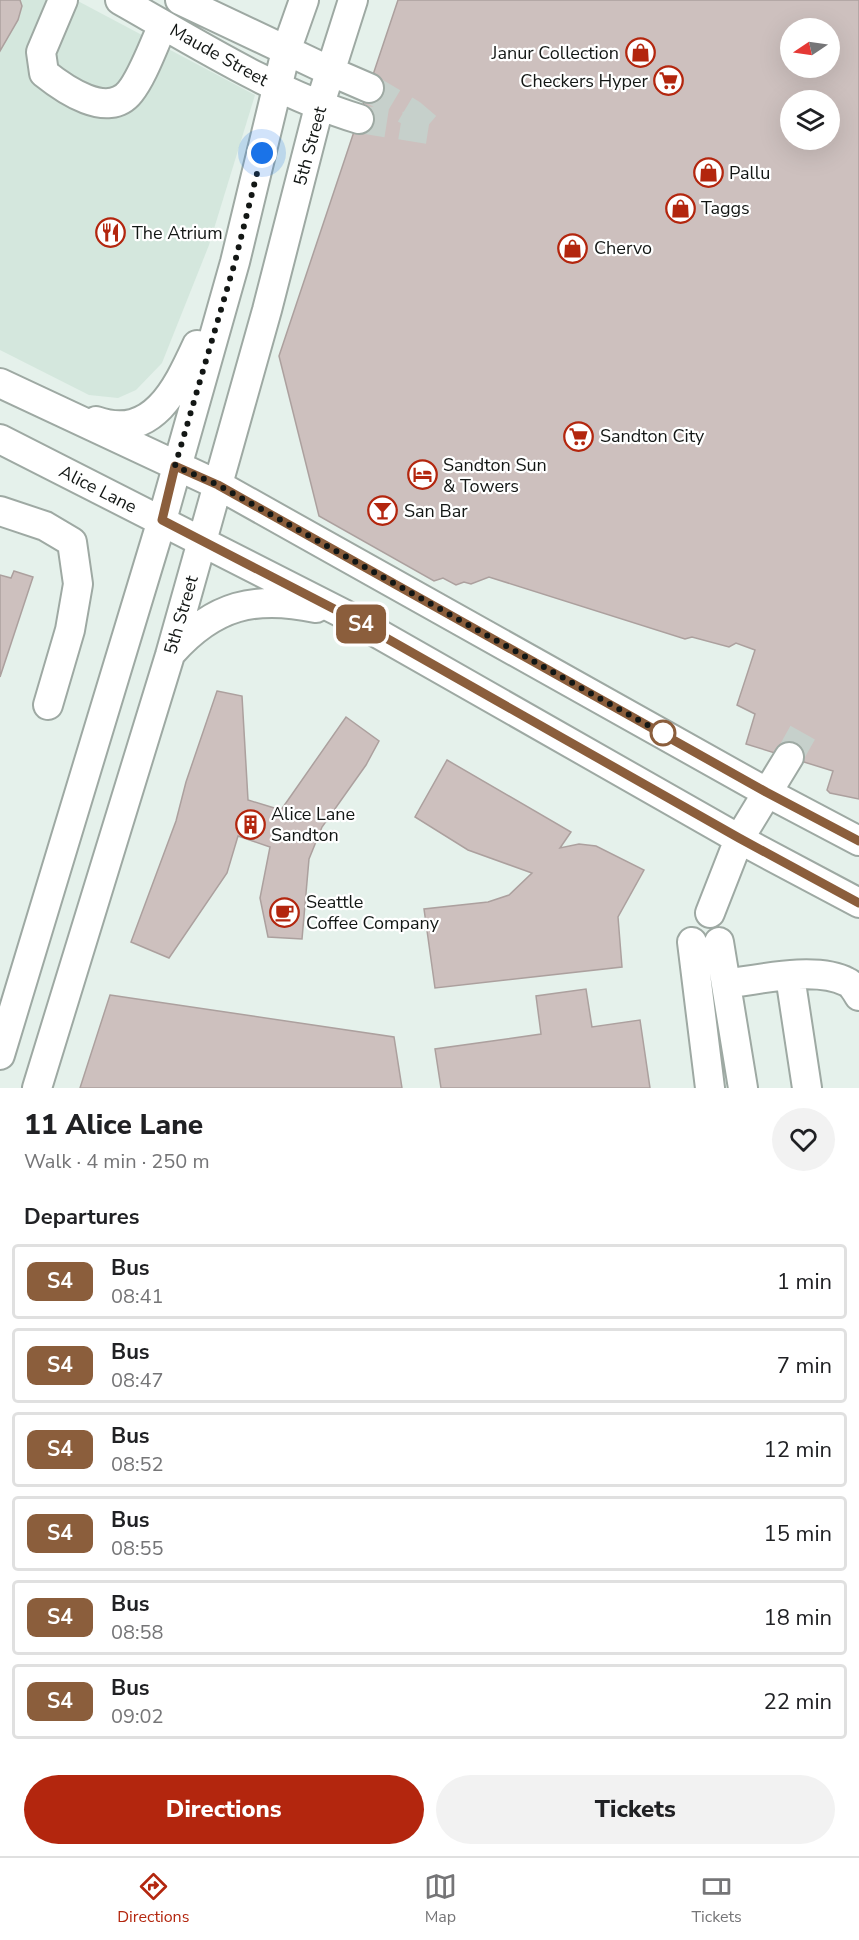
<!DOCTYPE html>
<html lang="en">
<head>
<meta charset="utf-8">
<style>
	:root { --surface:#fff; --page:#f2f2f2; --text:#202124; --muted:#757577; --line:#e0e0e0; --accent:#b3260e }
	body { margin:0; font-family:"Nunito Sans",sans-serif; background:var(--page); color:var(--text); height:100vh; display:flex; flex-direction:column; font-size:22px; white-space:nowrap }
	* { box-sizing:border-box; margin:0 }
	p { font-size:20px; color:var(--muted) }
	.icon { flex:none; width:33px; height:33px; fill:none; stroke:currentColor; stroke-width:2; stroke-linecap:round; stroke-linejoin:round }
	.map { position:relative; height:1088px; overflow:hidden }
	.panel { display:flex; flex-direction:column; background:var(--surface); flex:1 }
	.panel>* { flex:none }
	.badge { padding:0 12px; border-radius:9px; font-size:21px; line-height:39px }
	.needle { width:39px; rotate:257deg }
	.tools { position:absolute; left:780px; top:18px; display:grid; gap:12px }
	.tools a { display:grid; place-items:center; width:60px; height:60px; border-radius:50%; background:var(--surface); box-shadow:0 6px 24px #0002; font-size:30px }
	.you { position:absolute; width:30px; height:30px; margin:-15px; border:4px solid #fff; border-radius:50%; background:#1a73e8; box-shadow:0 0 0 9px #1a73e833 }
	.map>.badge { position:absolute; translate:-50% -50%; box-shadow:0 0 0 3px #fff }
	h2 { padding:0 24px; font-size:22px; line-height:54px }
	.round { display:grid; place-items:center; flex:none; width:63px; height:63px; border-radius:32px; background:var(--page) }
	.overview { display:flex; align-items:center; justify-content:space-between; height:102px; padding:0 24px }
	h1 { font-size:28px; font-weight:800; line-height:45px }
	.action { display:flex; gap:12px; margin-top:auto; padding:12px 24px }
	.action a { flex:1; height:69px; border-radius:36px; background:var(--accent); color:#fff; font-size:24px; font-weight:800; line-height:69px; text-align:center }
	.action a+a { background:var(--page); color:var(--text) }
	ul { padding:0; list-style:none }
	li { display:flex; align-items:center; gap:18px; height:75px; margin:0 12px 9px; padding:0 12px; border:3px solid var(--line); border-radius:6px }
	li div { flex:1 }
	li b { display:block; font-size:22px }
	li em { font-style:normal }
	li .badge { min-width:66px; font-weight:700; text-align:center }
	.dock { display:flex; justify-content:space-around; align-items:center; height:84px; border-top:2px solid var(--line); background:var(--surface); font-size:16px; color:var(--muted) }
	.dock a { display:grid; justify-items:center; gap:3px }
	.dock .selected { color:var(--accent) }
	.map>svg:first-child { display:block }
</style>
</head>
<body>
<div class="map">
<svg width="859" height="1088" viewBox="0 0 859 1088">
	<rect width="100%" height="100%" fill="#e5f1eb"/>
	<!-- built -->
	<path fill="#d4e7dd" d="M0,0H76L255,95L209,245L162,363L136,390L118,398L89,395L0,350Z"/>
	<!-- building -->
	<path fill="#cdc0be" stroke="#aca09e" stroke-width="1.5" fill-rule="evenodd" d="M0,0H20L22,6L18,20L0,51Z
		M398,0H859V799L830,793L827,790L833,771L746,744L755,714L737,705L755,650L736,643L729,647L692,637L685,639L489,577L471,584L464,582L456,585L443,578L434,581L319,516L279,356ZM790,28H830V68H790ZM790,100H830V140H790Z
		M14,571L33,577L0,677V575L11,578Z
		M217,691L242,696L248,800L281,810L346,717L379,741L366,765L322,827L309,859L302,939L268,937L260,898L270,847L238,836L227,873L169,958L131,942L176,821L186,782Z
		M447,760L571,832L560,848L579,844L596,846L644,870L618,917L622,967L435,988L424,909L488,902L509,895L532,873L468,850L415,817Z
		M586,989L592,1027L640,1020L650,1088H441L435,1049L541,1034L536,996Z
		M110,995L394,1037L402,1088H80Z"/>
	<g fill="none" stroke-linecap="round" stroke-linejoin="round">
		<!-- minor-tunnel -->
		<path stroke="#c6d0cb" stroke-width="28" stroke-dasharray="28 14" stroke-linecap="butt" d="M369,88L411,113L431,130
			M359,119L429,130
			M789,757L803,732"/>
		<defs>
			<path id="minor" d="M63,0L41,52L44,73C64,89 108,120 130,92C143,76 154,44 163,25
				M120,0C196,43 274,93 359,119
				M180,0L332,72L369,88
				M0,383L218,485L766,792L859,841
				M96,421C153,441 177,388 197,345
				M0,439L342,613L739,839L859,903
				M0,511L45,526L72,542L78,584L70,630L48,705
				M172,652C214,605 255,595 316,608
				M710,913L739,839L789,757
				M692,942L710,1088
				M719,942L743,1088
				M790,976L807,1088
				M726,984C760,979 817,966 847,982C852,984 856,991 859,996
				M0,1055L162,520L235,262L286,51L304,0
				M37,1088L170,655L267,310L319,107L353,0"/>
		</defs>
		<!-- minor casing -->
		<use href="#minor" stroke="#9ea9a3" stroke-width="32"/>
		<!-- minor -->
		<use href="#minor" stroke="#fff" stroke-width="28"/>
	</g>
	<g fill="none" stroke-linecap="round" stroke-linejoin="round">
		<defs>
			<path id="line" d="M859,841L766,792L218,485L175,466L162,520L342,613L739,838L859,903"/>
		</defs>
		<!-- line casing -->
		<use href="#line" stroke="#fff" stroke-width="14"/>
		<!-- line -->
		<use href="#line" stroke="#8b5e3c" stroke-width="9"/>
		<!-- walk -->
		<path stroke="#131715" stroke-width="6" stroke-dasharray="0 10.8" d="M262,153L235,262L175,466L218,485L669,737L663,733"/>
	</g>
	<!-- icons -->
	<defs>
		<symbol id="shop-ring" viewBox="-11 -11 22 22"><circle r="9.5" fill="#fff" stroke="#b3260e" stroke-width="1.5"/><path d="M-5-2.5h2.3a2.7 3.5 0 0 1 5.4 0H5L5.5 6h-11ZM-1.5-2.5h3a1.5 2.3 0 0 0-3 0Z" fill="#b3260e"/></symbol>
		<symbol id="supermarket-ring" viewBox="-11 -11 22 22"><circle r="9.5" fill="#fff" stroke="#b3260e" stroke-width="1.5"/><path d="M-6-5.5h2.5l.6 2H6L4.5 2H-2.5L-4.4-4H-6ZM-1.5 3.2a1.3 1.3 0 1 0 .1 0ZM3 3.2a1.3 1.3 0 1 0 .1 0Z" fill="#b3260e"/></symbol>
		<symbol id="restaurant-ring" viewBox="-11 -11 22 22"><circle r="9.5" fill="#fff" stroke="#b3260e" stroke-width="1.5"/><path d="M-5-6h1v4h1v-4h1v4h1v-4h1v5L-1.5 .5V6h-2V.5L-5-1ZM5-6V6H3V1.5H1.5Q1.5-4 5-6Z" fill="#b3260e"/></symbol>
		<symbol id="hotel-ring" viewBox="-11 -11 22 22"><circle r="9.5" fill="#fff" stroke="#b3260e" stroke-width="1.5"/><path d="M-6-4.5h1.5V1H6V5H4.5V3h-9V5H-6ZM-4 0a1.8 1.8 0 1 1 3.6 0ZM.5 0V-2.5h3Q6-2.5 6 0Z" fill="#b3260e"/></symbol>
		<symbol id="bar-ring" viewBox="-11 -11 22 22"><circle r="9.5" fill="#fff" stroke="#b3260e" stroke-width="1.5"/><path d="M-6-5H6L.8 .8V4.5H3.5V6h-7V4.5H-.8V.8Z" fill="#b3260e"/></symbol>
		<symbol id="building-ring" viewBox="-11 -11 22 22"><circle r="9.5" fill="#fff" stroke="#b3260e" stroke-width="1.5"/><path d="M-4-6H4V6H1V3H-1V6H-4ZM-2.5-4.3h1.7v1.8h-1.7ZM.8-4.3h1.7v1.8H.8ZM-2.5-1h1.7V.8h-1.7ZM.8-1h1.7V.8H.8Z" fill="#b3260e"/></symbol>
		<symbol id="cafe-ring" viewBox="-11 -11 22 22"><circle r="9.5" fill="#fff" stroke="#b3260e" stroke-width="1.5"/><path d="M-5.5-4.5H6V0H3Q3 3.5 0 3.5H-2.5Q-5.5 3.5-5.5 0ZM3-3.2v2h1.7v-2ZM-6 4.5H4V6H-6Z" fill="#b3260e"/></symbol>
	</defs>
	<g fill-rule="evenodd">
		<use href="#shop-ring" x="624" y="36" width="33" height="33"/>
		<use href="#supermarket-ring" x="652" y="64" width="33" height="33"/>
		<use href="#shop-ring" x="692" y="156" width="33" height="33"/>
		<use href="#shop-ring" x="664" y="192" width="33" height="33"/>
		<use href="#restaurant-ring" x="94" y="216" width="33" height="33"/>
		<use href="#shop-ring" x="556" y="232" width="33" height="33"/>
		<use href="#supermarket-ring" x="562" y="420" width="33" height="33"/>
		<use href="#hotel-ring" x="406" y="458" width="33" height="33"/>
		<use href="#bar-ring" x="366" y="494" width="33" height="33"/>
		<use href="#building-ring" x="234" y="808" width="33" height="33"/>
		<use href="#cafe-ring" x="268" y="896" width="33" height="33"/>
	</g>
	<!-- markers -->
	<circle fill="#fff" stroke="#8b5e3c" stroke-width="3" cx="663" cy="733" r="12"/>
	<g text-anchor="middle" dominant-baseline="central" stroke-width="4.5" stroke-linejoin="round" paint-order="stroke">
		<!-- poi labels -->
		<g font-size="18" fill="#131715" stroke="#fff" text-anchor="start">
			<text x="619" y="53" text-anchor="end">Janur Collection</text>
			<text x="648" y="81" text-anchor="end">Checkers Hyper</text>
			<text x="729" y="173">Pallu</text>
			<text x="701" y="208">Taggs</text>
			<text x="132" y="233">The Atrium</text>
			<text x="594" y="248">Chervo</text>
			<text x="600" y="436">Sandton City</text>
			<text x="443" y="465">Sandton Sun<tspan x="443" dy="21">&amp; Towers</tspan></text>
			<text x="404" y="511">San Bar</text>
			<text x="271" y="814">Alice Lane<tspan x="271" dy="21">Sandton</tspan></text>
			<text x="306" y="902">Seattle<tspan x="306" dy="21">Coffee Company</tspan></text>
		</g>
		<!-- street labels -->
		<g font-size="18" fill="#131715" stroke="#fff">
			<text transform="translate(219 55) rotate(29)">Maude Street</text>
			<text transform="translate(310 146) rotate(-75)">5th Street</text>
			<text transform="translate(98 489) rotate(27)">Alice Lane</text>
			<text transform="translate(181 615) rotate(-74)">5th Street</text>
		</g>
	</g>
</svg>
<div class="tools">
<a><svg class="needle" viewBox="-14 -14 28 28"><path d="M0-13l5 13h-10z" fill="#e53935"/><path d="M0 13l5-13h-10z" fill="#757577"/></svg></a>
<a><svg class="icon" aria-label="layers" viewBox="0 0 24 24"><path d="M12 4l9 5-9 5-9-5zM3 14l9 5 9-5"/></svg></a>
</div>
<div class="you" style="left:262px;top:153px"></div>
<b class="badge" style="left:361px;top:624px;background:#8b5e3c;color:#fff">S4</b>
</div>
<section class="panel">
<div class="overview"><div><h1>11 Alice Lane</h1><p>Walk · 4 min · 250 m</p></div><a class="round"><svg class="icon" aria-label="heart" viewBox="0 0 24 24"><path d="M12 20l-8-8c-3-5 5-10 8-4 3-6 11-1 8 4z"/></svg></a></div>
<h2>Departures</h2>
<ul>
<li><span class="badge" style="background:#8b5e3c;color:#fff">S4</span><div><b>Bus</b><p>08:41</p></div><em>1 min</em></li>
<li><span class="badge" style="background:#8b5e3c;color:#fff">S4</span><div><b>Bus</b><p>08:47</p></div><em>7 min</em></li>
<li><span class="badge" style="background:#8b5e3c;color:#fff">S4</span><div><b>Bus</b><p>08:52</p></div><em>12 min</em></li>
<li><span class="badge" style="background:#8b5e3c;color:#fff">S4</span><div><b>Bus</b><p>08:55</p></div><em>15 min</em></li>
<li><span class="badge" style="background:#8b5e3c;color:#fff">S4</span><div><b>Bus</b><p>08:58</p></div><em>18 min</em></li>
<li><span class="badge" style="background:#8b5e3c;color:#fff">S4</span><div><b>Bus</b><p>09:02</p></div><em>22 min</em></li>
</ul>
<div class="action"><a>Directions</a><a>Tickets</a></div>
</section>
<nav class="dock">
<a class="selected"><svg class="icon" aria-label="directions" viewBox="0 0 24 24"><path d="M12 3l9 9-9 9-9-9zM9 14v-3h6M13 9l2 2-2 2"/></svg>Directions</a>
<a><svg class="icon" aria-label="map" viewBox="0 0 24 24"><path d="M3 6l6-2 6 2 6-2v14l-6 2-6-2-6 2zM9 4v14M15 6v14"/></svg>Map</a>
<a><svg class="icon" aria-label="tickets" viewBox="0 0 24 24"><path d="M3 7h18v10H3zM15 7v10"/></svg>Tickets</a>
</nav>
</body>
</html>
